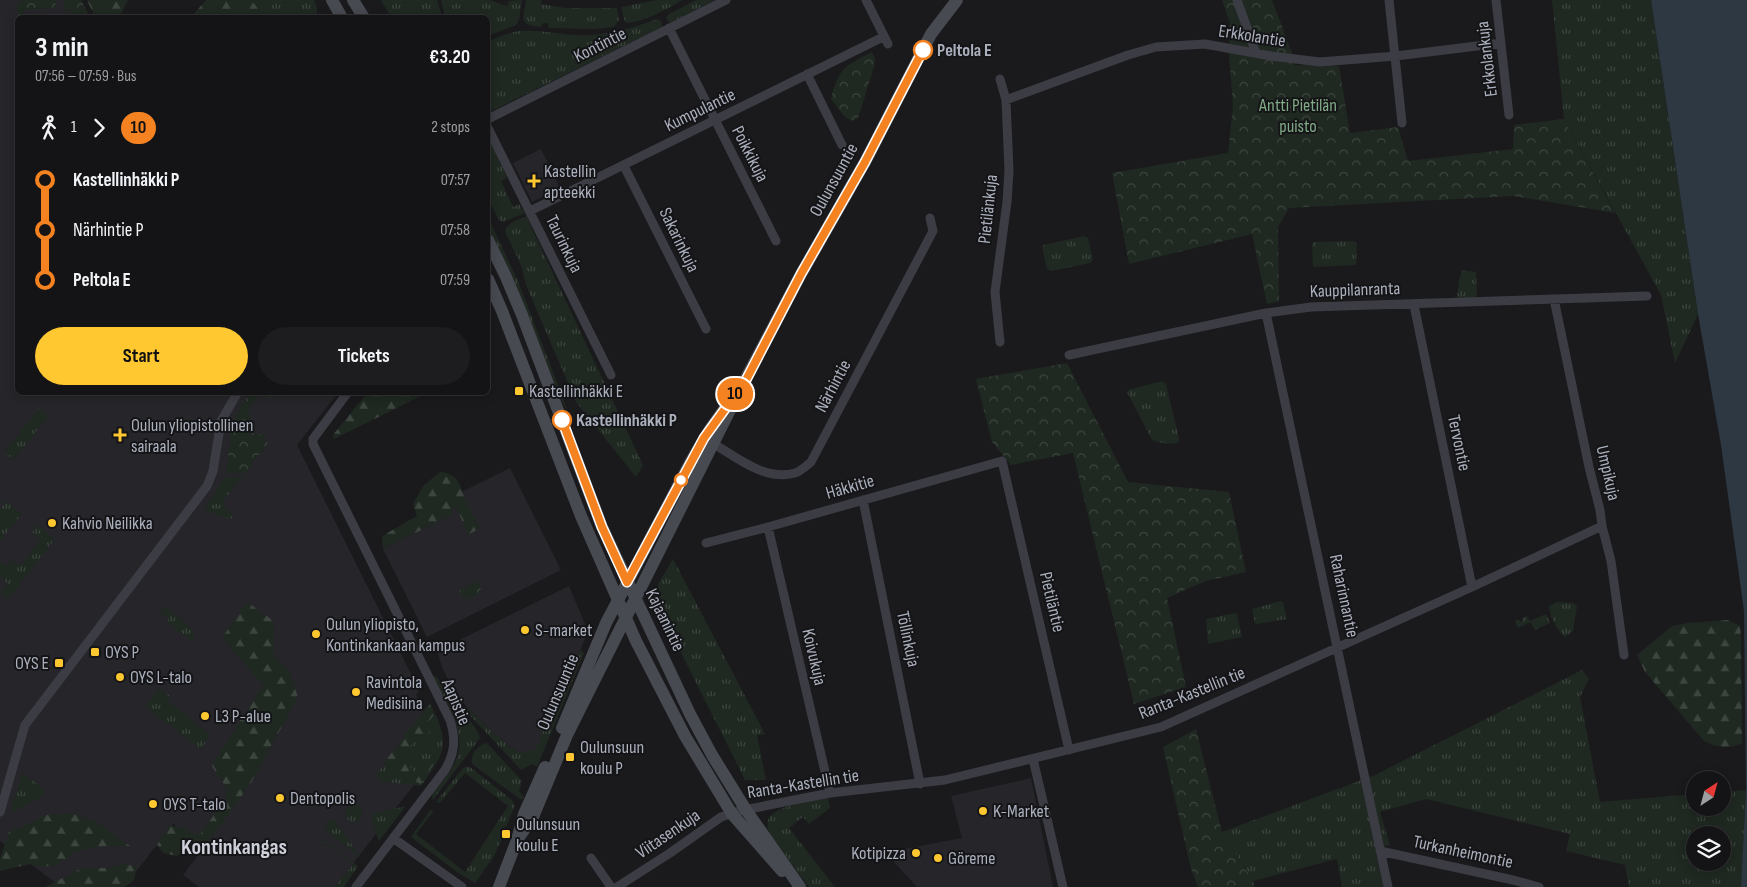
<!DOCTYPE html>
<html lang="en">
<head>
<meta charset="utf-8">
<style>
	:root { --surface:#141416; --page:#1d1d1f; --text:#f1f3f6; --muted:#9d9ea1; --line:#333335; --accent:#ffc730 }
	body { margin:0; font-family:"Sofia Sans Condensed",sans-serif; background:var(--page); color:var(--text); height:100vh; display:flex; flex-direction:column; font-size:19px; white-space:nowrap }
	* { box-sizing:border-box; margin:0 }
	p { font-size:16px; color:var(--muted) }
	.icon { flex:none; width:28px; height:28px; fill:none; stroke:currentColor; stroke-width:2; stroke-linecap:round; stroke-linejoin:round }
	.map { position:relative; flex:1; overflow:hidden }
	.drawer { position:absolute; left:15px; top:15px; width:475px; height:380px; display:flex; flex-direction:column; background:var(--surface); border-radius:8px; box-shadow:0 2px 12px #0003,0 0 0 1px var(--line) }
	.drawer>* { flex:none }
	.badge { padding:0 10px; border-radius:16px; font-size:18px; line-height:32px }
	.needle { width:32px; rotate:36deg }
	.controls { position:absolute; left:1686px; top:771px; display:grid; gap:10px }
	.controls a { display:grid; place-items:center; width:45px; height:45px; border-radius:50%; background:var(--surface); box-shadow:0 2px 12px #0003,0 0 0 1px var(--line); font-size:25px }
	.map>.badge { position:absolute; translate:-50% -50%; box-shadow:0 0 0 2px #fff }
	.legs { display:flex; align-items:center; gap:8px; height:55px; padding:0 20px; font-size:16px }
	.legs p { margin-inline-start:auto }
	.head { display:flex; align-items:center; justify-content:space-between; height:85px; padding:0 20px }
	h1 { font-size:28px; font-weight:700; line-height:38px }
	.cta { display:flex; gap:10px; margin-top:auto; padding:10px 20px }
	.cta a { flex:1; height:58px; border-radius:30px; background:var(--accent); color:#111; font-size:20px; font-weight:700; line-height:58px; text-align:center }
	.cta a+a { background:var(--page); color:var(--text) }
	ul { padding:0 20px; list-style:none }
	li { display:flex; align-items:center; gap:18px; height:50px; font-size:19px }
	li i { display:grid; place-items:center; width:8px; height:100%; margin:0 6px; background:currentColor }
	li i::after { content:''; width:12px; height:12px; margin:-6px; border:4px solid; border-radius:50%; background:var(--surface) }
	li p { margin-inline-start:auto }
	li:first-child i { background:linear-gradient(#0000 50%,currentColor 0) }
	li:last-child i { background:linear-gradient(currentColor 50%,#0000 0) }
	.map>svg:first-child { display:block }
</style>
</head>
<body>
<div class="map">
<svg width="1747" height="887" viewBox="0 0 1747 887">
	<defs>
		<pattern id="grass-tufts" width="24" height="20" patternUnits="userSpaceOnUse" patternTransform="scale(1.25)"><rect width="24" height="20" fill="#1f2821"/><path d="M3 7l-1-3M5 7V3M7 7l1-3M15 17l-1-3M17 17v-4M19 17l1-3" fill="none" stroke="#3d453f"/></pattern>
		<pattern id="forest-firs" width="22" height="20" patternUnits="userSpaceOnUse" patternTransform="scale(1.25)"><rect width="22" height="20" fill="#1f2821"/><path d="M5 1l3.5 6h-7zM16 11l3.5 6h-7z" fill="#3d453f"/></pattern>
		<pattern id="park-crowns" width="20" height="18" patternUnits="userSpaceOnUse" patternTransform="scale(1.25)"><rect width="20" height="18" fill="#1f2821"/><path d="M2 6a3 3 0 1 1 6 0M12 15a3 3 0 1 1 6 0" fill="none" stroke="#3d453f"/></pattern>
	</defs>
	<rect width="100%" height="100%" fill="#1a1a1d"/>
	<!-- built -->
	<path fill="#26262a" d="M0,0H73L74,17L18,18V392L338,393L297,445L419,690L416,695L434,730L430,764L335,887H199L183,875L204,847L173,824L124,887H61L0,841Z
		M541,149L560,188L532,202L513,163Z
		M510,468L561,570L427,637L383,549L451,515L445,500Z
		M569,586L588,631L539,752L522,756L495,734L466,706L451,686L442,667L437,651Z
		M1031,778L1053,887H917L892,860L904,849L962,838L951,796Z"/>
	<!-- grass -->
	<path fill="url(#grass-tufts)" fill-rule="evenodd" d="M251,0H314L317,8V17L247,18L261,12Z
		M381,0H437L442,17H391Z
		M441,0H489L507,6L509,1L522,0L519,20L516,25L488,36V18L445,17Z
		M526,0H542L541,4L565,8H617L619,20L614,27L593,29L549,28L548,23H543L541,27C518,25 523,19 526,0Z
		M657,0H682C671,7 637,26 625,22L621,7Z
		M696,0H715L670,23L668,22L666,17L669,14Z
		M1552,0H1651L1698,314L1675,363L1661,295L1564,119Z
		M657,19L661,21L662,27L488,113V42C498,37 509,32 520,31C544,29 569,37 593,35C616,33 636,27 657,19Z
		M488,137L507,178L501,181L513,207L519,204L525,213L503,222L499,220L488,199Z
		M526,216L643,465L636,477L576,402L526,285L521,265L505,232C506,223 518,220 526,216Z
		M488,217L518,281L569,414L558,394L514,283L488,227Z
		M1084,236L1088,238L1093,260L1090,263L1052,271L1047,269L1042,247L1044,245Z
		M1353,241L1357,243L1356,265L1313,267L1312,243L1314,242Z
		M1462,270L1476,272L1477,295L1474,298H1459L1457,297L1459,280Z
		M1162,381L1166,384L1179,439V442C1172,445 1159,443 1152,440L1127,392L1128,390Z
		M39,408L49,415L14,460L4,453Z
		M240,476L242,477L221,504L234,514L231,519L203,510L216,492L224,477Z
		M6,501L22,514L0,541V509Z
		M38,525L55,539L8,599L0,594L8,584L0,577V561L6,566L11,560L20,566L40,539L32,532Z
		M673,559L765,734L757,735L766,780H745L654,599L655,589Z
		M1281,601L1283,602L1287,619L1256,624L1255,623L1252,609Z
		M1557,602L1574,603L1577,606L1573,631L1565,637C1558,632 1549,615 1549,606Z
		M164,606L191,627L195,632L192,641L167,623L169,619L160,613Z
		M1235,613L1237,614L1242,637L1208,644L1206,619Z
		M1546,614L1550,623L1535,630L1530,622L1518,628L1515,621L1518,620L1520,622L1522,621V618L1527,616L1530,621Z
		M580,650L584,653L537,767L532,764L521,770L463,708L466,706L495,734L517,752H525L534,750L537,747L545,727L549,728Z
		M1582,670L1589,679L1580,697L1600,802L1695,794V808H1722L1723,792L1746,790L1741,887H1629L1625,865L1566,851L1570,834L1426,799L1380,812L1390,845L1375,849L1383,887H1342L1337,859L1253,881L1222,832L1375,775ZM1695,835H1722V862H1695Z
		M434,675L437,677C442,685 446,693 451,701C459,711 479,727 480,738L433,800L432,794C440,784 451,772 456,760C468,731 446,702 433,677Z
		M159,688L169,695L168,701L211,735L201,749L145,707Z
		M430,703C450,744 447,750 421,786L380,781L377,777L379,771Z
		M485,743L488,744L522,781L519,791L524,797L523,799H520L472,764C470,756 477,746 485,743Z
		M465,767H470L512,800L515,805L506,827L504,826L501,835L503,836L493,858L475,883L457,872L411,837L431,809L433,812L416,834L465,872L508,806L465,773L440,803L436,802L462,769Z
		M22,773L44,789L45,792L40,798L10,814Z
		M828,798L830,808L809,824L803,817L789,828L835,887H809L769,833C768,828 766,823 769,818C776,805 814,801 828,798Z
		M345 813a9 9 0 1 1 18 0a9 9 0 1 1-18 0Z
		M406,806L379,841L371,822L373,814Z
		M331,820L336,821L361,858L323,829Z
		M319,837L358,866L344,887H335L353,864L318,838Z"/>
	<!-- forest -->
	<path fill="url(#forest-firs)" d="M87,0H128L119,18L95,17Z
		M206,0H251L261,12L247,17H191Z
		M368,392H427V393L334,439L333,435Z
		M440,472C460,473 460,488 467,503C471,512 476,520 480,528L468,535L456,506L453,509L452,515L383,549L382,536L417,516L413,504L423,486Z
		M247,602L274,621L273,656L289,671L298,697L251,783L209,841L177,856L163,853L157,845L169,826H178L199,836L226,798L227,789L212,766L215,760L263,685L222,638Z
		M1728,620L1740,626L1741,636L1742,743C1731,750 1714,747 1704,741L1645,672L1637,655L1672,626L1688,623Z
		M428,705L434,715L428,722L433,727L420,746L417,744L416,739L409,748L410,764L413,772L421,773L432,761L435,762L421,784L410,779L387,759Z
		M70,813L94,820L130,846L96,847L76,852L55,865L42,867L30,864L0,871V859L9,832L47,815Z
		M125,864L136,866C135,880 136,880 124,887H45L82,868H105Z"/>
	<!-- park -->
	<path fill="url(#park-crowns)" d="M23,0H55L56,8L24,10V14L20,15V17H18C18,11 15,2 23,0Z
		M64,0H81L90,17H72L71,11H65Z
		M1222,0H1272L1292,53L1294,65L1339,66L1350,133L1398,127L1408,161L1513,149L1514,125L1564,119L1615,213L1513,196L1289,208L1278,227L1279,301L1267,304L1252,234L1129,264L1112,173L1228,153L1233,106L1229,54L1230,23Z
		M872,52L875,58V64L858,118L852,121L844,116L831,99C839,67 845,66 872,52Z
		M1067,363L1128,482L1229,492L1246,572L1206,581L1167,598L1186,687L1134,704L1073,453L1011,465L992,442L976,379Z
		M250,393H287L284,397H280L279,394L276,398L258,396L248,411L254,427L250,433L264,435L268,443L245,473H228L226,472C229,457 229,442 232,428C234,415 243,403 250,393Z
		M477,581L482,592L464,601L459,590Z
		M1196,729L1222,832L1253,881L1255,887H1198L1191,869L1163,747Z"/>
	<!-- water -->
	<path fill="#2e3842" d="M1651,0H1747V887H1741L1746,790L1744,611L1721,445L1698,314Z"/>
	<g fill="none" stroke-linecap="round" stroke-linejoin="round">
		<!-- street -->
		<path stroke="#3c3d44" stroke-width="9" d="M866,0L888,44
			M1237,0L1256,53
			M1389,0L1402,123
			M1496,0L1509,115
			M669,28L776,241
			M807,74L842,145
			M1006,100L1128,55L1156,47L1205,44L1271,56L1320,62L1396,56L1501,43
			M488,119L726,0
			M488,128L611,375
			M624,166L706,329
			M530,211L883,37
			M1554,299L1589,467L1600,510L1602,526L1611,561L1624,655
			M1414,305L1472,587
			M1266,313L1388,887
			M1000,342L995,292L1007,202L1009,171L1006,100L1000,79
			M1069,355L1266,313L1311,307L1647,296
			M348,392L313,439V444L450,720C456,739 455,753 445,770L356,887
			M709,441C734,455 764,482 795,473C801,471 806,466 811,462L933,231L930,218
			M863,500L920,784
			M768,527L830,793
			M706,543L768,527L1002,461L1069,750
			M1033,759L1063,887
			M0,812L25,725L207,486L213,471L221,421L238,392
			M393,838L462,887
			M1380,851L1513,880L1539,887
			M591,858L611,887
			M617,887L670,853L721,817L739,811L830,793L945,780L1161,727L1472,587L1602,526"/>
		<!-- secondary -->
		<path stroke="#484a52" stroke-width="12" d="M332,0L342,18
			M353,0L364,18
			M488,240L506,277L522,315L602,527L690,714L712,755L746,810L800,887
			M488,279L502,311L581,516L636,641L685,736L732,814L782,871
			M562,728L606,623L691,461L710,429L725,408
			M517,840L533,817L567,735L583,703L745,380L801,274L865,162L931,34L957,0
			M499,887L517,840L524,814L545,767"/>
	</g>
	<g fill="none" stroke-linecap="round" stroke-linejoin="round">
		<defs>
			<path id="line-1" d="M562,420L602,527L627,582L704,438L746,380L801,274L865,162L923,50"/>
		</defs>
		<!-- line-1 casing -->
		<use href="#line-1" stroke="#fff" stroke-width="11"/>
		<!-- line-1 -->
		<use href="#line-1" stroke="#f58220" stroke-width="8"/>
	</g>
	<!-- markers -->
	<g fill="#fff" stroke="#f58220" stroke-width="2.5">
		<circle cx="923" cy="50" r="9"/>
		<circle cx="562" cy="420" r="9"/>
		<circle cx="681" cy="480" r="6"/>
	</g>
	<g fill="#ffc730" stroke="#151518" stroke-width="2">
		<path d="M531.5 173.5h5v5h5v5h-5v5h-5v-5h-5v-5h5z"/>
		<rect x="514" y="386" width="10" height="10" rx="2.5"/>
		<path d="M117.5 427.5h5v5h5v5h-5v5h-5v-5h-5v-5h5z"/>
		<circle cx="52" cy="523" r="5"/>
		<circle cx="525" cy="630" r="5"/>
		<circle cx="316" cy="634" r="5"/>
		<rect x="90" y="647" width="10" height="10" rx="2.5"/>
		<rect x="54" y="658" width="10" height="10" rx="2.5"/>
		<circle cx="120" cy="677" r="5"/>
		<circle cx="356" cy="692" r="5"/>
		<circle cx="205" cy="716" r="5"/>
		<rect x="565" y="752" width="10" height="10" rx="2.5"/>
		<circle cx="280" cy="798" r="5"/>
		<circle cx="153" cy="804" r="5"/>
		<circle cx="983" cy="811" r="5"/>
		<rect x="501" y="829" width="10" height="10" rx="2.5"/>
		<circle cx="916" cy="853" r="5"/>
		<circle cx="938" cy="858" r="5"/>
	</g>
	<g text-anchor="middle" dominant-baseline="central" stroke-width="4" stroke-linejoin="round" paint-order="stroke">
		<!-- street labels -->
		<g font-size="18" fill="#abb0bd" stroke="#151518">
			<text transform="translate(1252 36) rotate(9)">Erkkolantie</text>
			<text transform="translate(600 45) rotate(-27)">Kontintie</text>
			<text transform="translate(1487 59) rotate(-97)">Erkkolankuja</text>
			<text transform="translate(700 110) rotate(-26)">Kumpulantie</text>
			<text transform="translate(750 154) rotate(63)">Poikkikuja</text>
			<text transform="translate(834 180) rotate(-61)">Oulunsuuntie</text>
			<text transform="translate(988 209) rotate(-84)">Pietilänkuja</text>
			<text transform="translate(679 240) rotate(64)">Sakarinkuja</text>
			<text transform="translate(564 244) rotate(64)">Taurinkuja</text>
			<text transform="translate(1355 290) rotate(-2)">Kauppilanranta</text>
			<text transform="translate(833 386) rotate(-62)">Närhintie</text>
			<text transform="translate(1459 443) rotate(78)">Tervontie</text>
			<text transform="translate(1608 473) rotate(77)">Umpikuja</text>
			<text transform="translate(850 487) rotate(-16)">Häkkitie</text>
			<text transform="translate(1344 596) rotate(78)">Raharinnantie</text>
			<text transform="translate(1052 602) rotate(77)">Pietiläntie</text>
			<text transform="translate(665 620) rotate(64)">Kajaanintie</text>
			<text transform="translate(908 639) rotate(78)">Töllinkuja</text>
			<text transform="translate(814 657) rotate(77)">Koivukuja</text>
			<text transform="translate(558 692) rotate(-67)">Oulunsuuntie</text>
			<text transform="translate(1192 693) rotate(-22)">Ranta-Kastellin tie</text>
			<text transform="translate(456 702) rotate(67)">Aapistie</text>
			<text transform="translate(803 784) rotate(-9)">Ranta-Kastellin tie</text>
			<text transform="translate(668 834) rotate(-34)">Viitasenkuja</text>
			<text transform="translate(1463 852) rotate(12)">Turkanheimontie</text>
		</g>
		<!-- stop labels -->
		<g font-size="18" font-weight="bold" fill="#abb0bd" stroke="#151518" text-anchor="start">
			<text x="937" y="50">Peltola E</text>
			<text x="576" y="420">Kastellinhäkki P</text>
		</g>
		<!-- park labels -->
		<g font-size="18" fill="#81aa86" stroke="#151518">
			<text x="1298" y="105">Antti Pietilän<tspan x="1298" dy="21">puisto</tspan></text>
		</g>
		<!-- poi labels -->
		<g font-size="18" fill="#abb0bd" stroke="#151518" text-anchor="start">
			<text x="544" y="171">Kastellin<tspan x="544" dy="21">apteekki</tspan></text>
			<text x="529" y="391">Kastellinhäkki E</text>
			<text x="131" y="425">Oulun yliopistollinen<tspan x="131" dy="21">sairaala</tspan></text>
			<text x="62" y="523">Kahvio Neilikka</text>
			<text x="326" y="624">Oulun yliopisto,<tspan x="326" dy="21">Kontinkankaan kampus</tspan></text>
			<text x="535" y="630">S-market</text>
			<text x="105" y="652">OYS P</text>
			<text x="49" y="663" text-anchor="end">OYS E</text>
			<text x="130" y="677">OYS L-talo</text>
			<text x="366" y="682">Ravintola<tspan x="366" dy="21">Medisiina</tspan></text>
			<text x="215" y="716">L3 P-alue</text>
			<text x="580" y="747">Oulunsuun<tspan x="580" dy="21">koulu P</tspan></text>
			<text x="290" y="798">Dentopolis</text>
			<text x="163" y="804">OYS T-talo</text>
			<text x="993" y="811">K-Market</text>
			<text x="516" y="824">Oulunsuun<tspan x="516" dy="21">koulu E</tspan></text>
			<text x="906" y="853" text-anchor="end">Kotipizza</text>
			<text x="948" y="858">Göreme</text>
		</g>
		<!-- district labels -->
		<g font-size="22" font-weight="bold" fill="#cdcfd9" stroke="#151518">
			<text x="234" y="847">Kontinkangas</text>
		</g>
	</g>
</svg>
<div class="controls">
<a><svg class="needle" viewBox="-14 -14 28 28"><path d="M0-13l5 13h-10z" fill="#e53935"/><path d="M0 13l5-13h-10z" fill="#9d9ea1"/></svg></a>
<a><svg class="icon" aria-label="layers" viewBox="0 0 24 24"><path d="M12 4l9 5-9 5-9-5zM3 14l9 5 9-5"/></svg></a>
</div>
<b class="badge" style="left:735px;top:394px;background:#f58220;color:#111">10</b>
<section class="drawer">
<div class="head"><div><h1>3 min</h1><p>07:56 – 07:59 · Bus</p></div><b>€3.20</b></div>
<div class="legs"><svg class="icon" aria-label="walk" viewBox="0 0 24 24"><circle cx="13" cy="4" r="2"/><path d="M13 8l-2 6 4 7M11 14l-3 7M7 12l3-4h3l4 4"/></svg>1<svg class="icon" aria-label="forward" viewBox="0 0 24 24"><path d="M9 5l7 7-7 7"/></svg><b class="badge" style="background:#f58220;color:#111">10</b><p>2 stops</p></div>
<ul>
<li><i style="color:#f58220"></i><b>Kastellinhäkki P</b><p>07:57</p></li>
<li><i style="color:#f58220"></i><span>Närhintie P</span><p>07:58</p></li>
<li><i style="color:#f58220"></i><b>Peltola E</b><p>07:59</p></li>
</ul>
<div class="cta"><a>Start</a><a>Tickets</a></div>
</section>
</div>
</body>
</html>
